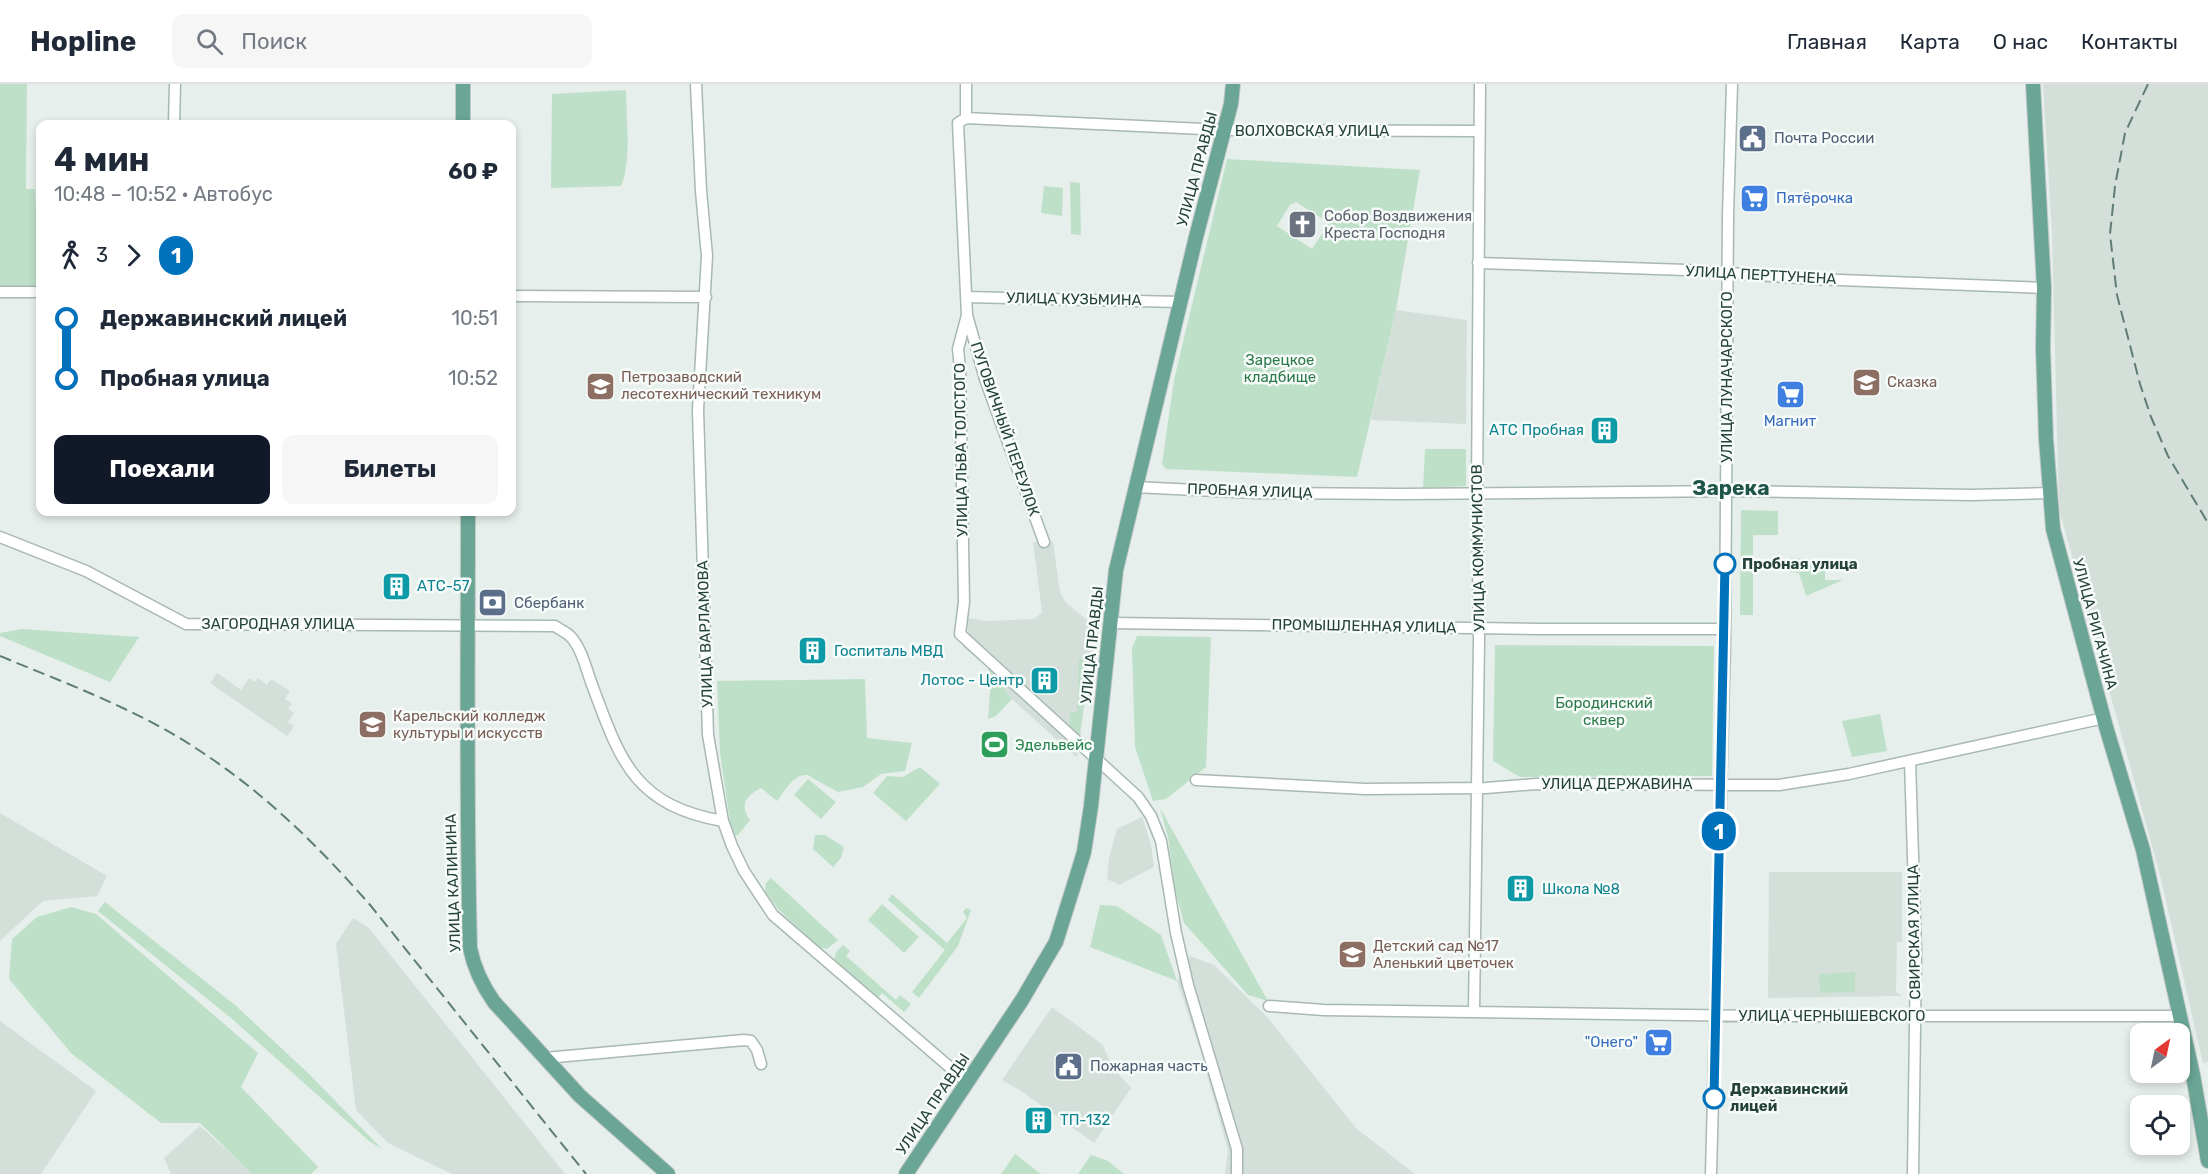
<!DOCTYPE html>
<html lang="ru">
<head>
<meta charset="utf-8">
<style>
	:root { --surface:#fff; --page:#f6f6f7; --text:#1f2937; --muted:#747a83; --line:#e0e1e3; --accent:#111827 }
	body { margin:0; font-family:Rubik,sans-serif; background:var(--page); color:var(--text); height:100vh; display:flex; flex-direction:column; font-size:22px; white-space:nowrap }
	* { box-sizing:border-box; margin:0 }
	p { font-size:20px; color:var(--muted) }
	.icon { flex:none; width:33px; height:33px; fill:none; stroke:currentColor; stroke-width:2; stroke-linecap:round; stroke-linejoin:round }
	.map { position:relative; flex:1; overflow:hidden }
	.panel { position:absolute; left:36px; top:36px; width:480px; height:396px; display:flex; flex-direction:column; background:var(--surface); border-radius:12px; box-shadow:0 3px 9px #0003 }
	.panel>* { flex:none }
	.badge { padding:0 12px; border-radius:20px; font-size:21px; line-height:39px }
	.needle { width:39px; rotate:33deg }
	.fabs { position:absolute; left:2130px; top:939px; display:grid; gap:12px }
	.fabs a { display:grid; place-items:center; width:60px; height:60px; border-radius:12px; background:var(--surface); box-shadow:0 3px 9px #0003; font-size:30px }
	.map>.badge { position:absolute; translate:-50% -50%; box-shadow:0 0 0 3px #fff }
	.legs { display:flex; align-items:center; gap:9px; height:66px; padding:0 18px; font-size:20px }
	.legs p { margin-inline-start:auto }
	.headline { display:flex; align-items:center; justify-content:space-between; height:102px; padding:0 18px }
	h1 { font-size:33px; font-weight:700; line-height:45px }
	.primary-button { display:flex; gap:12px; margin-top:auto; padding:12px 18px }
	.primary-button a { flex:1; height:69px; border-radius:12px; background:var(--accent); color:#fff; font-size:24px; font-weight:700; line-height:69px; text-align:center }
	.primary-button a+a { background:var(--page); color:var(--text) }
	ul { padding:0 18px; list-style:none }
	li { display:flex; align-items:center; gap:21px; height:60px; font-size:22px }
	li i { display:grid; place-items:center; width:9px; height:100%; margin:0 8px; background:currentColor }
	li i::after { content:''; width:15px; height:15px; margin:-8px; border:4px solid; border-radius:50%; background:var(--surface) }
	li p { margin-inline-start:auto }
	li:first-child i { background:linear-gradient(#0000 50%,currentColor 0) }
	li:last-child i { background:linear-gradient(currentColor 50%,#0000 0) }
	header { display:flex; align-items:center; gap:36px; box-sizing:border-box; height:84px; padding:0 30px; background:var(--surface); border-bottom:2px solid var(--line) }
	header strong { font-size:28px }
	nav { display:flex; gap:33px; margin-inline-start:auto; font-size:21px }
	.search { width:420px; height:54px; background:var(--page); display:flex; align-items:center; gap:15px; box-sizing:border-box; padding:0 21px; border-radius:12px; color:var(--muted); font-size:22px }
	.map>svg:first-child { display:block }
</style>
</head>
<body>
<header>
<strong>Hopline</strong>
<div class="search"><svg class="icon" aria-label="search" viewBox="0 0 24 24"><circle cx="10" cy="10" r="6"/><path d="M15 15l6 6"/></svg>Поиск</div>
<nav><a>Главная</a><a>Карта</a><a>О нас</a><a>Контакты</a></nav>
</header>
<div class="map">
<svg width="2208" height="1090" viewBox="0 0 2208 1090">
	<rect width="100%" height="100%" fill="#e6efeb"/>
	<!-- built -->
	<path fill="#d4dfda" d="M2043,0H2208V978L2203,979L2159,787L2059,425L2052,148Z
		M1396,226L1467,236L1466,340L1371,336Z
		M1033,458H1053L1060,508L1066,519L1091,539H1096L1077,674L1012,615L988,583L963,563L968,551L967,534L988,537L1035,535L1042,528Z
		M217,589L241,606L249,594L255,598L258,594L267,601L271,595L290,607L285,615L292,620L288,625L294,629L288,638L294,642L287,652L210,599Z
		M0,729L107,792L97,812L43,817L0,857Z
		M1142,733L1151,761L1154,783L1119,801L1107,795L1109,774L1117,745Z
		M1769,788H1902V858H1897L1896,908L1902,912L1768,914Z
		M353,834L368,843L565,1090H452L388,1059L356,1026L336,860Z
		M1190,872L1214,881L1267,933L1357,1045L1415,1090H1225L1228,1066L1200,966L1177,897Z
		M1052,923L1103,961L1112,983L1131,1004L1094,1059L1021,1007L1002,996Z
		M0,937L96,1007L41,1090H0Z
		M200,1042L253,1090H171L164,1074Z"/>
	<!-- green -->
	<path fill="#bfe0c8" fill-rule="evenodd" d="M0,0H27L26,105H35L40,204H0Z
		M626,6C626,34 632,77 621,102L551,104L552,10Z
		M1227,75L1420,86L1396,226L1357,393L1166,385L1162,380L1174,296ZM1296,118L1329,139L1312,165L1277,142L1290,121Z
		M1070,98L1080,99L1081,151L1071,150Z
		M1044,102L1063,104L1062,132L1041,129Z
		M1425,365H1466V402L1423,404Z
		M1741,426L1778,427V451H1753V531H1740Z
		M1791,474L1825,476V496H1843L1806,512L1799,489L1790,488Z
		M22,545L139,553L110,598L0,552V549Z
		M1137,552L1211,553L1206,683L1166,715L1153,717L1135,663L1132,564Z
		M1495,561L1714,562L1712,692L1520,693L1493,677Z
		M1079,575H1090L1080,650L1074,648L1069,643L1070,628H1077Z
		M988,583L1012,615L996,632L988,635L991,595Z
		M865,595L867,654L912,659L905,687L881,690L863,703L838,708L807,691C793,690 785,707 777,717L761,704C746,712 739,721 750,736L738,751H732L720,669L717,597Z
		M1880,630L1887,667L1852,673L1842,637Z
		M920,683L940,700L906,737L873,709L887,692L903,693Z
		M808,695L836,718L821,735L794,711Z
		M1160,724L1268,917L1248,911L1184,839L1175,806L1168,753Z
		M815,751H825L844,763L841,774L833,783L813,765Z
		M771,794L838,856L827,865L818,863L778,825L765,807L766,799Z
		M892,810L947,859L967,834L963,828L966,824L971,826L958,862L919,914L912,908L945,866L888,816Z
		M105,818L235,921L308,989L382,1065L369,1057L231,934L98,827Z
		M882,820L919,853L904,869L868,836Z
		M1100,821L1117,822L1161,851L1177,897L1090,863Z
		M71,823L96,830L258,969L241,1003L318,1083L311,1090H252L200,1039H161L71,969L9,895L12,855L37,833Z
		M843,861L850,867L846,872L896,916L900,911L911,920L904,928L882,909L877,915L834,877L836,868Z
		M1855,888V908L1820,909L1819,890Z
		M1015,1070L1041,1090H1001Z
		M1091,1071L1108,1077L1124,1090H1078Z"/>
	<g fill="none" stroke-linecap="round" stroke-linejoin="round">
		<defs>
			<path id="minor" d="M696,0L701,107L707,172L698,326L708,651L723,737L732,762L744,787L773,831L967,998
				M966,0V34L958,39L967,231L958,265L960,284L964,518L960,550L1138,713L1151,732L1161,757L1176,849L1188,901L1237,1065V1090
				M966,34L1225,46L1479,47
				M174,40L175,0
				M1478,179L1686,186L1814,195L2044,204
				M0,208H40
				M512,212L706,213
				M966,213L1181,218
				M967,231L985,295L1044,458
				M1135,403L1256,409L1402,410L1737,407L1971,411L2050,409
				M0,453L86,487L186,540L555,542C559,545 566,548 570,552C581,563 586,584 591,598C620,676 633,721 723,737
				M1111,539L1539,545H1724
				M1910,677L1916,868L1913,1090
				M1196,696L1365,705L1486,704L1536,700L1779,701L1849,690L2104,634
				M1269,922L1324,926L1756,932H2180
				M1474,928L1479,556L1477,410L1480,0
				M545,974L744,956L751,957L757,966L761,980
				M1711,1090L1725,558L1728,131L1732,0"/>
			<path id="major" d="M2033,0L2044,204L2043,265L2046,355L2053,445L2106,643L2143,766L2193,991L2208,1077
				M463,40V0
				M468,428C468,573 466,718 470,864C474,884 482,901 494,918L580,1012L668,1090
				M906,1090L1022,916L1043,880L1056,858L1073,804L1084,768L1091,722L1116,486L1196,153L1231,20L1233,0"/>
		</defs>
		<!-- minor casing -->
		<use href="#minor" stroke="#a8b8b2" stroke-width="13"/>
		<!-- major casing -->
		<use href="#major" stroke="#c2cac8" stroke-width="16"/>
		<!-- minor -->
		<use href="#minor" stroke="#fff" stroke-width="10"/>
		<!-- major -->
		<use href="#major" stroke="#6aa596" stroke-width="14"/>
		<!-- rail -->
		<path stroke="#5f7d75" stroke-width="2" stroke-dasharray="12 6" stroke-linecap="butt" d="M2148,0L2125,49L2115,102L2110,150L2117,211L2140,300L2151,333L2168,372L2208,439
			M0,572C70,601 144,628 206,671C269,713 322,766 371,822L586,1090"/>
	</g>
	<g fill="none" stroke-linecap="round" stroke-linejoin="round">
		<defs>
			<path id="line-1" d="M1714,1014L1725,480"/>
		</defs>
		<!-- line-1 casing -->
		<use href="#line-1" stroke="#fff" stroke-width="14"/>
		<!-- line-1 -->
		<use href="#line-1" stroke="#0072bc" stroke-width="9"/>
	</g>
	<!-- icons -->
	<defs>
		<symbol id="civic-square" viewBox="-11 -11 22 22"><rect x="-9" y="-9" width="18" height="18" rx="4" fill="#5c6f8a" stroke="#f7fbf9"/><path d="M-.6-6.5H3V-4.5H.6V-3L4-1V1h2V6H-6V1h2V-1L-.6-3ZM-1.2 2.5V6h2.4V2.5Z" fill="#fff"/></symbol>
		<symbol id="supermarket-square" viewBox="-11 -11 22 22"><rect x="-9" y="-9" width="18" height="18" rx="4" fill="#3f7fe0" stroke="#f7fbf9"/><path d="M-6-5.5h2.5l.6 2H6L4.5 2H-2.5L-4.4-4H-6ZM-1.5 3.2a1.3 1.3 0 1 0 .1 0ZM3 3.2a1.3 1.3 0 1 0 .1 0Z" fill="#fff"/></symbol>
		<symbol id="church-square" viewBox="-11 -11 22 22"><rect x="-9" y="-9" width="18" height="18" rx="4" fill="#6b7280" stroke="#f7fbf9"/><path d="M-1.2-6h2.4v3.5h3.3v2.4h-3.3V6h-2.4V-.1h-3.3v-2.4h3.3Z" fill="#fff"/></symbol>
		<symbol id="school-square" viewBox="-11 -11 22 22"><rect x="-9" y="-9" width="18" height="18" rx="4" fill="#8d6e63" stroke="#f7fbf9"/><path d="M0-5L7-2L0 1L-7-2ZM-4 1L0 2.5L4 1V4Q0 6-4 4Z" fill="#fff"/></symbol>
		<symbol id="university-square" viewBox="-11 -11 22 22"><rect x="-9" y="-9" width="18" height="18" rx="4" fill="#8d6e63" stroke="#f7fbf9"/><path d="M0-5L7-2L0 1L-7-2ZM-4 1L0 2.5L4 1V4Q0 6-4 4Z" fill="#fff"/></symbol>
		<symbol id="building-square" viewBox="-11 -11 22 22"><rect x="-9" y="-9" width="18" height="18" rx="4" fill="#0f9aa8" stroke="#f7fbf9"/><path d="M-4-6H4V6H1V3H-1V6H-4ZM-2.5-4.3h1.7v1.8h-1.7ZM.8-4.3h1.7v1.8H.8ZM-2.5-1h1.7V.8h-1.7ZM.8-1h1.7V.8H.8Z" fill="#fff"/></symbol>
		<symbol id="bank-square" viewBox="-11 -11 22 22"><rect x="-9" y="-9" width="18" height="18" rx="4" fill="#5c6f8a" stroke="#f7fbf9"/><path d="M-6-4H6V4H-6ZM0-2.3a2.3 2.3 0 1 0 0 4.6a2.3 2.3 0 1 0 0-4.6Z" fill="#fff"/></symbol>
		<symbol id="stadium-square" viewBox="-11 -11 22 22"><rect x="-9" y="-9" width="18" height="18" rx="4" fill="#2e9e5b" stroke="#f7fbf9"/><path d="M0-5a6.5 5 0 1 0 0 10a6.5 5 0 1 0 0-10ZM-3.5-1.8h7v3.6h-7Z" fill="#fff"/></symbol>
	</defs>
	<g fill-rule="evenodd">
		<use href="#civic-square" x="1736" y="38" width="33" height="33"/>
		<use href="#supermarket-square" x="1738" y="98" width="33" height="33"/>
		<use href="#church-square" x="1286" y="124" width="33" height="33"/>
		<use href="#school-square" x="1850" y="282" width="33" height="33"/>
		<use href="#university-square" x="584" y="286" width="33" height="33"/>
		<use href="#supermarket-square" x="1774" y="294" width="33" height="33"/>
		<use href="#building-square" x="1588" y="330" width="33" height="33"/>
		<use href="#building-square" x="380" y="486" width="33" height="33"/>
		<use href="#bank-square" x="476" y="502" width="33" height="33"/>
		<use href="#building-square" x="796" y="550" width="33" height="33"/>
		<use href="#building-square" x="1028" y="580" width="33" height="33"/>
		<use href="#university-square" x="356" y="624" width="33" height="33"/>
		<use href="#stadium-square" x="978" y="644" width="33" height="33"/>
		<use href="#building-square" x="1504" y="788" width="33" height="33"/>
		<use href="#school-square" x="1336" y="854" width="33" height="33"/>
		<use href="#supermarket-square" x="1642" y="942" width="33" height="33"/>
		<use href="#civic-square" x="1052" y="966" width="33" height="33"/>
		<use href="#building-square" x="1022" y="1020" width="33" height="33"/>
	</g>
	<!-- markers -->
	<g fill="#fff" stroke="#0072bc" stroke-width="3">
		<circle cx="1725" cy="480" r="10"/>
		<circle cx="1714" cy="1014" r="10"/>
	</g>
	<g text-anchor="middle" dominant-baseline="central" stroke-width="5" stroke-linejoin="round" paint-order="stroke">
		<!-- street labels -->
		<g font-size="15" fill="#24423a" stroke="#f7fbf9">
			<text x="1312" y="47">ВОЛХОВСКАЯ УЛИЦА</text>
			<text transform="translate(1197 85) rotate(-75)">УЛИЦА ПРАВДЫ</text>
			<text transform="translate(1761 191) rotate(3)">УЛИЦА ПЕРТТУНЕНА</text>
			<text transform="translate(1074 215) rotate(1)">УЛИЦА КУЗЬМИНА</text>
			<text transform="translate(1727 293) rotate(-90)">УЛИЦА ЛУНАЧАРСКОГО</text>
			<text transform="translate(1005 345) rotate(71)">ПУГОВИЧНЫЙ ПЕРЕУЛОК</text>
			<text transform="translate(961 366) rotate(-91)">УЛИЦА ЛЬВА ТОЛСТОГО</text>
			<text transform="translate(1250 407) rotate(2)">ПРОБНАЯ УЛИЦА</text>
			<text transform="translate(1478 464) rotate(-91)">УЛИЦА КОММУНИСТОВ</text>
			<text x="278" y="540">ЗАГОРОДНАЯ УЛИЦА</text>
			<text transform="translate(2095 540) rotate(75)">УЛИЦА РИГАЧИНА</text>
			<text transform="translate(1364 542) rotate(1)">ПРОМЫШЛЕННАЯ УЛИЦА</text>
			<text transform="translate(705 550) rotate(-92)">УЛИЦА ВАРЛАМОВА</text>
			<text transform="translate(1092 561) rotate(-84)">УЛИЦА ПРАВДЫ</text>
			<text x="1617" y="700">УЛИЦА ДЕРЖАВИНА</text>
			<text transform="translate(453 799) rotate(-92)">УЛИЦА КАЛИНИНА</text>
			<text transform="translate(1914 848) rotate(-91)">СВИРСКАЯ УЛИЦА</text>
			<text x="1832" y="932">УЛИЦА ЧЕРНЫШЕВСКОГО</text>
			<text transform="translate(933 1020) rotate(-56)">УЛИЦА ПРАВДЫ</text>
		</g>
		<!-- service labels -->
		<g font-size="15" fill="#4e5e75" stroke="#f7fbf9" text-anchor="start">
			<text x="1774" y="54">Почта России</text>
			<text x="514" y="519">Сбербанк</text>
			<text x="1090" y="982">Пожарная часть</text>
		</g>
		<!-- shop labels -->
		<g font-size="15" fill="#366cbe" stroke="#f7fbf9" text-anchor="start">
			<text x="1776" y="114">Пятёрочка</text>
			<text x="1790" y="337" text-anchor="middle">Магнит</text>
			<text x="1638" y="958" text-anchor="end">"Онего"</text>
		</g>
		<!-- worship labels -->
		<g font-size="15" fill="#5b616d" stroke="#f7fbf9" text-anchor="start">
			<text x="1324" y="132">Собор Воздвижения<tspan x="1324" dy="17">Креста Господня</tspan></text>
		</g>
		<!-- park labels -->
		<g font-size="15" fill="#2d7a4b" stroke="#f7fbf9">
			<text x="1280" y="276">Зарецкое<tspan x="1280" dy="17">кладбище</tspan></text>
			<text x="1604" y="619">Бородинский<tspan x="1604" dy="17">сквер</tspan></text>
		</g>
		<!-- education labels -->
		<g font-size="15" fill="#785e54" stroke="#f7fbf9" text-anchor="start">
			<text x="621" y="293">Петрозаводский<tspan x="621" dy="17">лесотехнический техникум</tspan></text>
			<text x="1887" y="298">Сказка</text>
			<text x="393" y="632">Карельский колледж<tspan x="393" dy="17">культуры и искусств</tspan></text>
			<text x="1373" y="862">Детский сад №17<tspan x="1373" dy="17">Аленький цветочек</tspan></text>
		</g>
		<!-- culture labels -->
		<g font-size="15" fill="#0d838f" stroke="#f7fbf9" text-anchor="start">
			<text x="1584" y="346" text-anchor="end">АТС Пробная</text>
			<text x="417" y="502">АТС-57</text>
			<text x="834" y="567">Госпиталь МВД</text>
			<text x="1024" y="596" text-anchor="end">Лотос - Центр</text>
			<text x="1542" y="805">Школа №8</text>
			<text x="1060" y="1036">ТП-132</text>
		</g>
		<!-- stop labels -->
		<g font-size="15" font-weight="bold" fill="#24423a" stroke="#f7fbf9" text-anchor="start">
			<text x="1742" y="480">Пробная улица</text>
			<text x="1730" y="1005">Державинский<tspan x="1730" dy="17">лицей</tspan></text>
		</g>
		<!-- leisure labels -->
		<g font-size="15" fill="#27864d" stroke="#f7fbf9" text-anchor="start">
			<text x="1015" y="661">Эдельвейс</text>
		</g>
		<!-- district labels -->
		<g font-size="21" font-weight="bold" fill="#1f5548" stroke="#f7fbf9">
			<text x="1731" y="403">Зарека</text>
		</g>
	</g>
</svg>
<div class="fabs">
<a><svg class="needle" viewBox="-14 -14 28 28"><path d="M0-13l5 13h-10z" fill="#e53935"/><path d="M0 13l5-13h-10z" fill="#747a83"/></svg></a>
<a><svg class="icon" aria-label="locate" viewBox="0 0 24 24"><circle cx="12" cy="12" r="6"/><path d="M12 2v4M12 18v4M2 12h4M18 12h4"/></svg></a>
</div>
<b class="badge" style="left:1719px;top:747px;background:#0072bc;color:#fff">1</b>
<section class="panel">
<div class="headline"><div><h1>4 мин</h1><p>10:48 – 10:52 · Автобус</p></div><b>60 ₽</b></div>
<div class="legs"><svg class="icon" aria-label="walk" viewBox="0 0 24 24"><circle cx="13" cy="4" r="2"/><path d="M13 8l-2 6 4 7M11 14l-3 7M7 12l3-4h3l4 4"/></svg>3<svg class="icon" aria-label="forward" viewBox="0 0 24 24"><path d="M9 5l7 7-7 7"/></svg><b class="badge" style="background:#0072bc;color:#fff">1</b></div>
<ul>
<li><i style="color:#0072bc"></i><b>Державинский лицей</b><p>10:51</p></li>
<li><i style="color:#0072bc"></i><b>Пробная улица</b><p>10:52</p></li>
</ul>
<div class="primary-button"><a>Поехали</a><a>Билеты</a></div>
</section>
</div>
</body>
</html>
